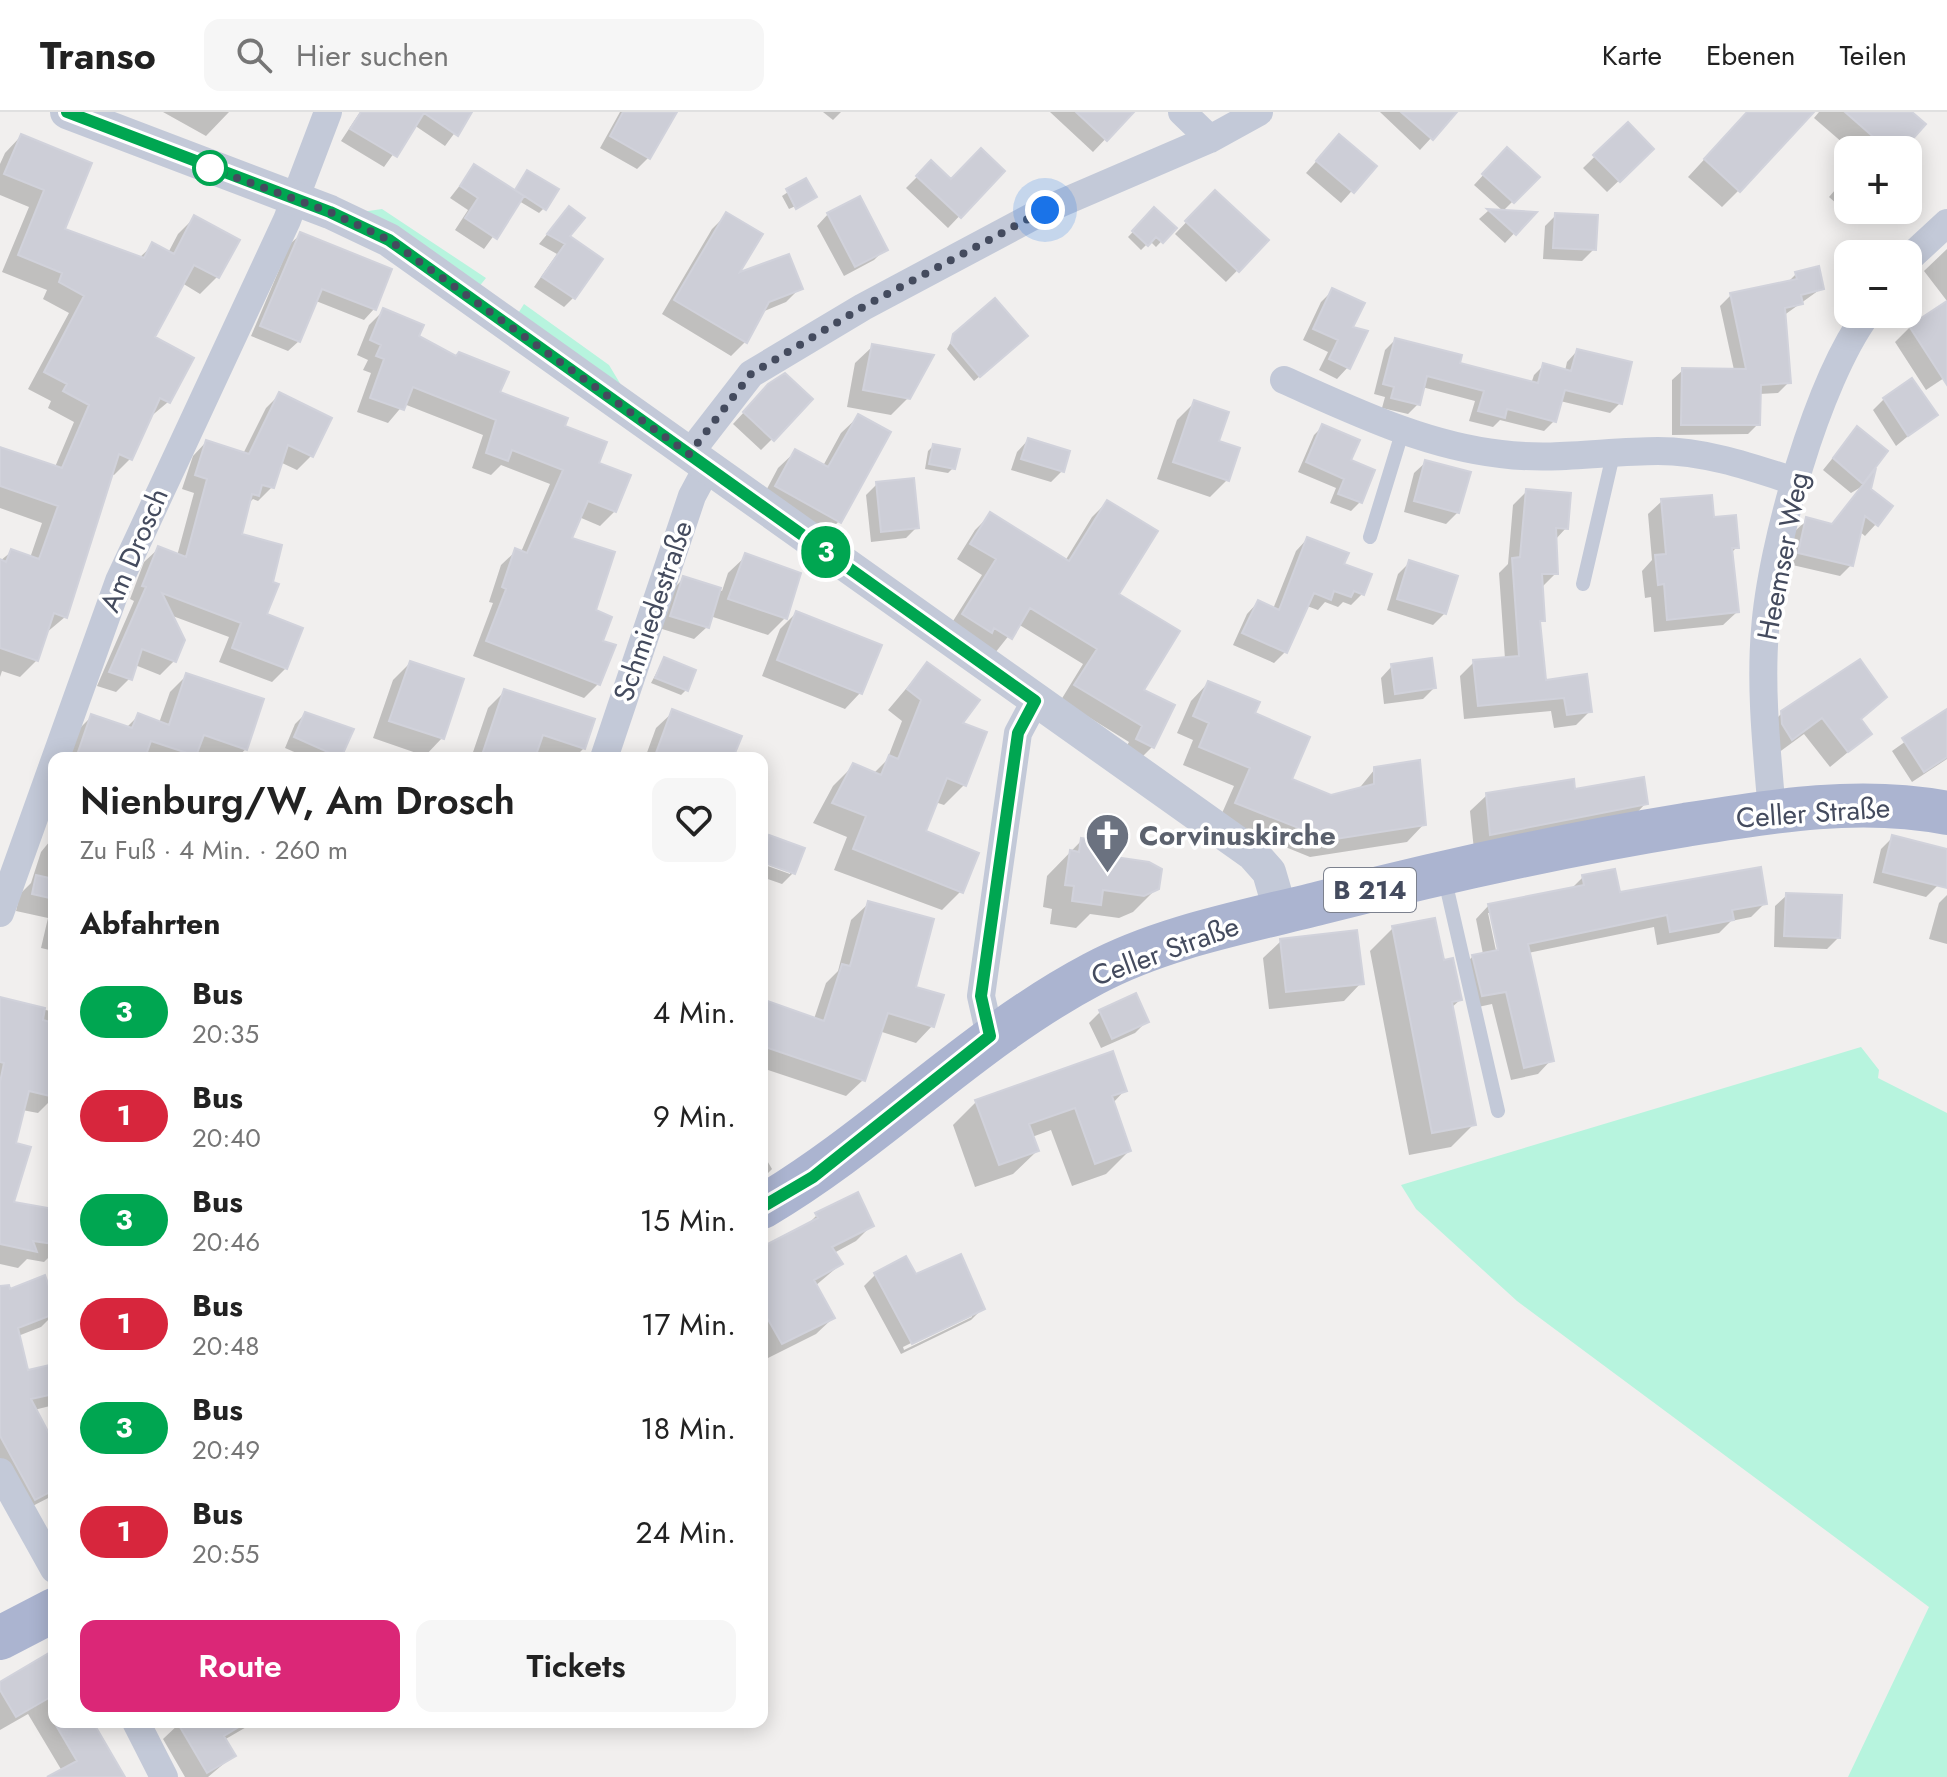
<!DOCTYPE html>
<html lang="de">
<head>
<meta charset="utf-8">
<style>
	:root { --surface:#fff; --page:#f6f6f6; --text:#222; --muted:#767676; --line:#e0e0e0; --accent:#db2777 }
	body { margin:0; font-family:Jost,sans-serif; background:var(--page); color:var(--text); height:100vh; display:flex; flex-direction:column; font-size:30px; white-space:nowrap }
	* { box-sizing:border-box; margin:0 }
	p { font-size:26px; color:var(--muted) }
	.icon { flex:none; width:44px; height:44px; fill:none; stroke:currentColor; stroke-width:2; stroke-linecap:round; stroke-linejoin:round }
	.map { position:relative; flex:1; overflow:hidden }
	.panel { position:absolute; left:48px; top:640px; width:720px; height:976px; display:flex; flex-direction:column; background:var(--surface); border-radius:16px; box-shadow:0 4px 20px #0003 }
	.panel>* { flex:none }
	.badge { padding:0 16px; border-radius:26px; font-size:28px; line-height:52px }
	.fabs { position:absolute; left:1834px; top:24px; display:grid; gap:16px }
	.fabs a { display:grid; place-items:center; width:88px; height:88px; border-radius:16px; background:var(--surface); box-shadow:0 4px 20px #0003; font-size:40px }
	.you { position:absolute; width:40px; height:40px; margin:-20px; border:6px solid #fff; border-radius:50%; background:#1a73e8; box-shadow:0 0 0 12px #1a73e833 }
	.map>.badge { position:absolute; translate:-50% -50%; box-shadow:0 0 0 4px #fff }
	h2 { padding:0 32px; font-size:30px; line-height:72px }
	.round { display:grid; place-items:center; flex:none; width:84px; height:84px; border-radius:16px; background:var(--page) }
	.overview { display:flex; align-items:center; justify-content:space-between; height:136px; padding:0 32px }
	h1 { font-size:38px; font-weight:600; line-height:60px }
	.action { display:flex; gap:16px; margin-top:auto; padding:16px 32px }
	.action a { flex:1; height:92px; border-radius:16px; background:var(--accent); color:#fff; font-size:32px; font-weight:600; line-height:92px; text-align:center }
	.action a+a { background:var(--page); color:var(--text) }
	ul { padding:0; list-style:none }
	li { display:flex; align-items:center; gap:24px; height:104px; padding:0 32px }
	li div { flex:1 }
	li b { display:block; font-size:30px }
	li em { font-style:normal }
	li .badge { min-width:88px; font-weight:700; text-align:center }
	header { display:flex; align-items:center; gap:48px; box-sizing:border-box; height:112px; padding:0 40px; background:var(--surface); border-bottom:2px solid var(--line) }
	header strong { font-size:38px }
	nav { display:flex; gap:44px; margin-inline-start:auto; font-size:28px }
	.search { width:560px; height:72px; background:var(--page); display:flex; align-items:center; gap:20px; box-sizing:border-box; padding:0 28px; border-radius:16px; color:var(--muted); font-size:30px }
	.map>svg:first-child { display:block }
</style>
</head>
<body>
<header>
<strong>Transo</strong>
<div class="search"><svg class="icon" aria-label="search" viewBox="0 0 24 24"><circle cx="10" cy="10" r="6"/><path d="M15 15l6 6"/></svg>Hier suchen</div>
<nav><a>Karte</a><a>Ebenen</a><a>Teilen</a></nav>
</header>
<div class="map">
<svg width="1947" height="1665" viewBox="0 0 1947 1665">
	<rect width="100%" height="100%" fill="#f1efee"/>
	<!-- green -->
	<path fill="#b7f4de" d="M382,97L486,166L478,176L355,101Z
		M524,192L609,253L627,283L517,203Z
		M1861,935L1879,958L1878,966L1947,1001V1665H1848L1929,1495L1517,1189L1416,1097L1401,1073Z"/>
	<!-- shadow -->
	<path fill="#0003" fill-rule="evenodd" d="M163,0H229L206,24Z
		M360,0H470L445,34L414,13L384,55L341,29Z
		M620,0H674L648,46L637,57L600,36Z
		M823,0H841L833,8Z
		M1050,0H1131L1093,40Z
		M1380,0H1455L1420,38Z
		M1748,0L1739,78L1722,95L1688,65Z
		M1819,0H1909L1901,38H1851L1814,6Z
		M1628,12L1652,37L1607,80L1583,56Z
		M21,24L62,118L139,146L153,133L168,141L178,122L195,105L217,165L200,182L182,171L152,225L191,247L168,290L149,306L130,347L114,363L111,362L65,505L46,521L37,548L20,565L2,559L0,565V449L11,440L30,446L42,411L0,396V337L55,355L74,310L48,296L51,289L28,277L69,201L43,187L47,178L2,160L29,95L0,83V52L5,41Z
		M1328,36L1374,54L1341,91L1306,61Z
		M1498,47L1537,65L1503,99L1474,73Z
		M931,51L951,70L1002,59L948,116L906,76Z
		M475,54L513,80L528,60L544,96L539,101L519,89L484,137L455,118L468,98L450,86Z
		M1848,63V96L1845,99L1829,85Z
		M805,69L815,85L789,97L782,84Z
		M1215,80L1266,129L1226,170L1175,122Z
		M569,96L567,125L573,186L564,195L534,175L557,142L539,132Z
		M1154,98L1174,116L1156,135L1150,129L1141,138L1128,125Z
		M1488,99L1533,101L1505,131L1479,107Z
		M828,102L885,137L874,148L844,164L817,114Z
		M726,103L736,164L800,176L786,190L762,200L745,230L731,244L662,202L712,117Z
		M1556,103L1594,137L1582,149L1543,147L1545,114Z
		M301,122L389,158L374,197L364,208L316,189L299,229L288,239L251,224L290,132Z
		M1947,137V189L1924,159Z
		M1796,162L1822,176L1783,204L1789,270L1778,281L1759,282L1758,312L1748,322L1672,323V268L1683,258H1734L1720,194L1731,183L1787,171Z
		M1332,179L1351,217L1348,255L1337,267L1319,258L1328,240L1303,228L1321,190Z
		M1947,192V264L1926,278L1895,230L1910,215Z
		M384,198L498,281L562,315L596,352L615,399L600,414L579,405L569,427L600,530L599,571L584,586L473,544L493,491L489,490L501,453L516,439L521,440L550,372L501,353L491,363L472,356L483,323L404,292L388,311L357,300L371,261L363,258L368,248L357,243L369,213Z
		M954,224L1021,229L974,269L947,237Z
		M1395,228L1457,253L1531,272L1534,263L1544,253L1565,259L1567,250L1577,239L1620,291L1610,301L1560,289L1554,309L1544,319L1500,308L1493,315L1469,309L1475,289L1422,275L1418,292L1408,302L1382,296L1385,285L1374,282L1385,238Z
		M873,234L908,286L891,303L847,295L855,251Z
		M280,282L329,306L311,344L297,358L280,350L272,375L258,389L253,387L247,393L239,424L286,556L272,570L219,550L229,525L170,503L174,549L160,563L135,553L130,566L116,580L97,574L134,489L130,487L144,450L158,437L177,444L194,381L182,377L193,344L206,330L243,342L266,296Z
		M757,286L772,327L761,338L733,312Z
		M1884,287L1935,302L1896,334L1873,298Z
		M1194,291L1217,331L1227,368L1210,385L1157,367L1177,308Z
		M859,304L839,409L822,427L759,392L778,356L796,339L823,354L841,321Z
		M1323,314L1349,349L1360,390L1351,399L1330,391L1336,376L1298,360L1314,323Z
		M1857,316L1876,412L1865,424L1859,419L1851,453L1840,464L1788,452L1795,419L1807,408L1831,413L1861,375L1851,381L1823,358Z
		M1028,328L1062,359L1051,370L1011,358L1017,340Z
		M933,334L953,356L948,361L925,357L928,339Z
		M1426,350L1458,400L1446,412L1404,400L1414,361Z
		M877,372L917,415L906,426L871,430L866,383Z
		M1527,379L1566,416L1555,428L1556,461L1542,475L1543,508L1538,512L1544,570L1590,599L1576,613L1554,616L1551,599L1464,607L1460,564L1474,550L1505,547L1499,461L1508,452L1513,393Z
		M1662,389L1737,435L1731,441L1737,500L1723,513L1654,520L1651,485L1645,486L1642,459L1652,448L1648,402Z
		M1107,390L1117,483L1152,635L1137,650L1122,642L1129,630L1061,588L1083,552L1018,512L995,541L948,517L982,463L957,447L975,418L990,403L1065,449L1092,405Z
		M1307,427L1342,453L1362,482L1351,493L1343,490L1338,495L1325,490L1318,498L1307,494L1285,540L1274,551L1233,533L1247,502L1258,490L1273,497L1296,439Z
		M746,444L785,506L768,523L710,504L707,515L694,527L659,516L671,479L684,466L722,479L728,461Z
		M1409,451L1445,501L1433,513L1387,498L1398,462Z
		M796,501L860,581L845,597L762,564L780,517Z
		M664,547L686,578L681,583L651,571Z
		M410,551L442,626L425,644L373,626L393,568Z
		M927,552L960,612L964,673L944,693L935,690L923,720L963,777L942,798L834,758L847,725L813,711L833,674L853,654L873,662L887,648L902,609L888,598Z
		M1392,554L1434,576L1423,587L1384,592L1381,566Z
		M187,563L246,637L236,646L195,642L192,646H66L75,621L92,604L126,616L138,604L159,611L170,580Z
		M1208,571L1253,602L1290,668L1331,685L1357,679L1375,657L1424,712L1407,730L1310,745L1219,708L1234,674L1183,653L1193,628L1177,621L1191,589Z
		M505,579L584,636L574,646L534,642L533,646H471L488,596Z
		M673,600L731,646H645L656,616Z
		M1783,600L1859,609L1870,622L1830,655L1804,622L1774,644L1765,618Z
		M1947,600V647L1912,670L1892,639Z
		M305,602L339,645L338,646H308L285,636L295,612Z
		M1487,683L1646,691L1630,708L1474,738L1470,699Z
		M54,724V839L41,836L48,806L16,799L20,782L31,771L41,740Z
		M769,725L793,761L782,772L762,765V752L790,762V758L762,748V732Z
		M1893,725L1938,773L1926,785L1873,771L1881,737Z
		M1082,728L1157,776L1133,800L1119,806L1090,802L1076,816L1050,812L1052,797L1043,795L1047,764Z
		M1583,765L1618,782L1765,791L1751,805L1731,809L1719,821L1657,833L1654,815L1528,841L1551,948L1538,962L1511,968L1492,892L1469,897L1460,858L1473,844L1483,842L1476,807L1489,793L1570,778ZM1488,801H1492L1502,847L1498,848Z
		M1787,783L1839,825L1827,837L1774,835L1775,794Z
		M1947,783V832L1929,827L1939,791Z
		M868,792L932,914L916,931L879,919L863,968L846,984L762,956V890L814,907L826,871L838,859L851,808Z
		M1393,816L1442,850L1460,888L1451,896L1474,1012L1451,1035L1409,1043L1370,839Z
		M1281,829L1361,871L1344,889L1269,897L1263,846Z
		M0,887L54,900V985L38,1001L22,998L14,1032L12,1092L54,1099V1140L44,1150L27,1147L18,1156L0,1152Z
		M1101,899L1146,910L1135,921L1101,936L1089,911Z
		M1125,978L1112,992L1129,1039L1106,1062L1072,1074L1051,1018L1032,1025L1037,1039L1013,1062L975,1075L953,1013L976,990Z
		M762,1040L772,1057L762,1067Z
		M817,1103L872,1113L856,1129L834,1141L841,1152L815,1174L833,1206L816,1222L766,1247L762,1241V1137L804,1116Z
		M875,1163L915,1164L983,1196L971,1208L901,1242L864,1174ZM972,1201V1205L904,1238L903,1235Z
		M0,1183L54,1195V1202L41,1215L18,1224L26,1260L54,1254V1293L34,1298L54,1335V1383L19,1401L0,1366Z
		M54,1549V1610H90L123,1665H53L62,1659L28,1602L0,1618V1572Z
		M181,1610H255L224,1628L233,1644L208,1665H185L163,1627Z"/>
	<!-- building -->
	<path fill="#cdced7" stroke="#d1d2db" stroke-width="2" d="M361,0H472L458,24L424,1L397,45L350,17Z
		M623,0H677L650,47L610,24Z
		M1076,0H1134L1107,29Z
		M1401,0H1457L1433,28Z
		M1747,0H1814L1740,80L1704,47Z
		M1845,0H1912L1926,12L1903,38H1870L1878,29Z
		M1628,10L1654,37L1620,70L1593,43Z
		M21,22L92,51L65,117L144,146L152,130L174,142L194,103L240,128L219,166L194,153L155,225L194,246L170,291L160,286L132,348L119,342L67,506L54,501L38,549L0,536V447L6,450L11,437L39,447L58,394L0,374V335L62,356L89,293L63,279L67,272L44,260L84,184L59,170L62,161L18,143L44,78L4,62Z
		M1339,22L1377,54L1354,81L1316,49Z
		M1507,35L1540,65L1514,91L1482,62Z
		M981,36L1005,59L961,106L916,64L931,48L951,67Z
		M474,52L524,84L497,127L465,106L478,86L460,74Z
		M527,58L559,77L546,98L515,78Z
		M806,66L817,85L796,97L786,77Z
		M1215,78L1269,128L1239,160L1185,109Z
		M860,84L888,138L855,155L827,101Z
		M569,94L585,106L570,124L603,147L575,187L542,165L565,132L547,122Z
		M1154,95L1177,116L1163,131L1156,125L1148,134L1132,119Z
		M1487,97L1537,100L1516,123Z
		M726,100L763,122L740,160L789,142L803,177L769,190L747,231L674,188Z
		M1555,101L1598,103L1596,138L1553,136Z
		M300,120L392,157L376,198L322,177L300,230L260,214Z
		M1819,154L1824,177L1801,183L1803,192L1785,196L1791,271L1761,273L1760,313H1681L1682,256L1746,257L1730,181L1797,167L1795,160Z
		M1332,176L1365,191L1353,215L1368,219L1350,257L1329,247L1338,228L1313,217Z
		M995,186L1028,224L980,265L951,231L953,222Z
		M1947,189V273L1909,214Z
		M383,196L424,213L419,224L456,244L459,240L509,260L500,280L568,306L565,314L607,330L599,351L631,363L616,400L588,389L572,426L615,440L596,498L612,505L603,529L616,533L600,573L486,529L506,477L502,475L515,436L527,441L563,358L512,338L508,349L486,341L496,308L413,275L404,298L370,286L384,247L376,244L381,233L370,228Z
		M1395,226L1462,243L1460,251L1538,271L1543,251L1571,259L1577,237L1632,250L1622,292L1565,278L1556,310L1507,297L1505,306L1478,299L1484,279L1427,264L1420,293L1391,286L1394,275L1383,272Z
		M872,232L934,243L910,287L863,278Z
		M785,261L813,287L774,329L743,300L768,272Z
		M1912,266L1938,303L1908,324L1883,286Z
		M279,280L332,306L313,345L288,333L274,376L262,373L259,384L252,382L242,422L282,433L273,470L279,472L267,502L303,516L287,557L232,536L241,511L162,481L185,528L176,550L142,537L132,568L109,560L146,475L142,474L158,434L186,445L207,367L195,363L206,328L249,342Z
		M1194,288L1229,300L1219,329L1240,336L1229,369L1173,350Z
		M858,302L891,320L841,411L775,374L795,337L828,355Z
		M1322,312L1360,328L1351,348L1375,358L1362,391L1338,382L1344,367L1306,350Z
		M1857,314L1888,339L1863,372L1833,346Z
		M1028,326L1070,339L1064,360L1021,347Z
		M933,332L960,337L955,357L929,352Z
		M1425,348L1471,360L1459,401L1414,389Z
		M1876,356L1871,377L1893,394L1878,414L1865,404L1853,454L1798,441L1806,405L1832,412Z
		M914,366L919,416L881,420L876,370Z
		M1526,377L1571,381L1568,417L1556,416L1558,462H1542L1545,509H1540L1546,568L1587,562L1592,600L1567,603L1564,586L1478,594L1473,548L1519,544L1512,446L1520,445Z
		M1712,383L1714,405L1736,403L1739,436H1732L1739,500L1667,508L1664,472L1658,473L1655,443L1666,442L1661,387Z
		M1107,388L1158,419L1119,482L1180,519L1144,578L1175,593L1154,636L1136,627L1142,614L1074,573L1097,537L1030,496L1012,527L994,516L992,521L962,502L996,447L970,432L990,400L1069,449Z
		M1307,425L1349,441L1344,452L1372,462L1364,483L1354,479L1351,485L1334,479L1331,488L1314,481L1287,541L1242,521L1258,488L1279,498Z
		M745,441L801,461L787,507L728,487Z
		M1409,448L1458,464L1446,502L1397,487Z
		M683,464L721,476L709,516L670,504Z
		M796,499L882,533L862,582L777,548Z
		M664,545L696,558L688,579L655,566Z
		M1432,546L1436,576L1395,582L1391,552Z
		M1860,547L1887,585L1861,607L1872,622L1848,640L1822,606L1792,628L1782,612L1781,599Z
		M410,549L464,567L444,627L389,609Z
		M927,550L980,588L963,611L987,620L966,674L947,666L926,719L979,741L963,781L853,737L866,704L832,691L853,651L881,663L889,643L898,647L921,588L907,577Z
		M186,561L264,587L247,638L204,623L196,644L151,629L145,646H76L91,602L132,616L138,601L169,613Z
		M1208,569L1260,590L1255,601L1310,625L1292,667L1331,683L1374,672V655L1420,648L1426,713L1329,728L1235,691L1250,656L1199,635L1209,611L1193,604Z
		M504,577L595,607L585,637L543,623L535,646H481Z
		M672,597L742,624L733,646H669L656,641Z
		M1947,597V645L1924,660L1902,626Z
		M305,600L354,617L341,646L294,625Z
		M1644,665L1648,692L1490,723L1486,681L1574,667L1575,677Z
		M769,723L805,736L795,762L762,750Z
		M1892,723L1947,737V776L1883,760Z
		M1081,726L1110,730L1108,744L1149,750L1162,757L1159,777L1144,784L1103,778L1101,793L1072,789L1074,774L1065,773L1070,738L1079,740Z
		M1761,755L1767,792L1732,798L1734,808L1670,820L1667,803L1528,832L1554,949L1524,956L1506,880L1482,884L1472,843L1498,838L1488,792L1584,773L1582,763L1615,757L1620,780Z
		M36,763L54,767V787L32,782Z
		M1786,781L1842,783L1840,826L1784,824Z
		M868,789L934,807L916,875L944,883L934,915L888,901L865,969L762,934V887L824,909L842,852L850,854Z
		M1435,806L1444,848L1453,846L1462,888L1452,890L1476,1013L1432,1021L1392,814Z
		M1357,818L1364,872L1286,880L1280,827Z
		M1136,881L1149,910L1112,927L1099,898Z
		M0,885L45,896L43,908L54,911V985L29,979L16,1031L31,1035L14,1090L54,1097V1132L33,1129L37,1140L0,1132V970L4,951L0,950Z
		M1113,939L1127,979L1112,984L1131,1039L1095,1052L1075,996L1029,1012L1039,1039L999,1053L975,988Z
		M858,1080L874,1114L832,1135L843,1152L814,1168L835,1206L782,1232L762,1197V1135L818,1106L815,1101Z
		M961,1142L985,1197L912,1232L874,1161L906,1144L916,1162Z
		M45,1163L54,1189V1202L18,1216L28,1258L54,1252V1282L31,1287L54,1331V1378L35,1388L0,1324V1174L9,1173L10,1177Z
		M54,1538V1583L16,1605L0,1578V1570Z
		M54,1610H93L125,1665H47L77,1649Z
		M177,1610H247L224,1624L236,1644L207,1661Z"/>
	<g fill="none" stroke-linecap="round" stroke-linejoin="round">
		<!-- service -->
		<path stroke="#c3c9d8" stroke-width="14" d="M1370,425L1402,321
			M1583,472L1613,343
			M1444,764L1498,999"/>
		<!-- minor -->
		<path stroke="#c3c9d8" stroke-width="28" d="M1182,0L1210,27
			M1908,147L1947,111
			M1284,268C1354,299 1423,333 1501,342C1554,349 1606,339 1658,339C1705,339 1751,355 1794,369
			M689,342L751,262L863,195L1045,98L1210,27L1259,0
			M604,646L692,384L707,356
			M1772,700C1767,640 1760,578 1765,518C1771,434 1817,270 1867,202
			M0,801L119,469L287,108L328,0
			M990,924L981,884L1018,621L1035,589
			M0,1360L54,1457
			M136,1610L164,1665"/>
		<!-- tertiary -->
		<path stroke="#c3c9d8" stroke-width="34" d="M67,0L330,100L389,128L1253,742L1269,760L1281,801"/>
		<!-- primary -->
		<path stroke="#abb4d0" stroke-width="44" d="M762,1095C879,1026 972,926 1093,862C1162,825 1245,810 1320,791C1441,760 1562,733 1685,713C1771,699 1860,684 1947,701
			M0,1526L54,1498"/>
	</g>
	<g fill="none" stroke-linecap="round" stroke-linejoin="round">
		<defs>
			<path id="line" d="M67,0L330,100L389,128L1035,589L1018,621L981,884L990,924L813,1065L762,1095"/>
		</defs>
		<!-- line casing -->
		<use href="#line" stroke="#fff" stroke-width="18"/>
		<!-- line -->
		<use href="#line" stroke="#00a651" stroke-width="12"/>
		<!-- walk -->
		<path stroke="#444b5e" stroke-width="8" stroke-dasharray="0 14.4" d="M210,56L330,100L389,128L689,342L751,262L863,195L1045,98"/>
	</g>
	<!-- icons -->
	<defs>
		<symbol id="church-pin" viewBox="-11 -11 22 30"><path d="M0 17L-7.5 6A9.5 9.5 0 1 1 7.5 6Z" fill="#6b7280" stroke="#fff"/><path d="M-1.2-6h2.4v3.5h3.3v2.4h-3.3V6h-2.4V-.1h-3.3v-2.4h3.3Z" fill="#fff"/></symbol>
	</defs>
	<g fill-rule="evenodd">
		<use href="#church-pin" x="1082" y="698" width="51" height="69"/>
	</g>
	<!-- markers -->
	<circle fill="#fff" stroke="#00a651" stroke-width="4" cx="210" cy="56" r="16"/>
	<g text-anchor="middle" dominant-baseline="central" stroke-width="7" stroke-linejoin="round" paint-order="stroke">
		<!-- shield labels -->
		<rect fill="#fff" stroke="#7c818e" stroke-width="2" x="1324" y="756" width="92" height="44" rx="6"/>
		<g font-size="26" font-weight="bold" fill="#444b5e">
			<text x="1370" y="778">B 214</text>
		</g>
		<!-- street labels -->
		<g font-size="28" fill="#444b5e" stroke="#fff">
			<text transform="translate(134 438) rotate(-67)">Am Drosch</text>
			<text transform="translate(1783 444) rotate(-79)">Heemser Weg</text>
			<text transform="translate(653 499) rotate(-71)">Schmiedestraße</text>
			<text transform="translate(1813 701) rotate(-4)">Celler Straße</text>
			<text transform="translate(1165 839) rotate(-20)">Celler Straße</text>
		</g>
		<!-- worship labels -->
		<g font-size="28" font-weight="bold" fill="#5b616d" stroke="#fff" text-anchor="start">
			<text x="1139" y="723">Corvinuskirche</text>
		</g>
	</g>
</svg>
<div class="fabs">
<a>+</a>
<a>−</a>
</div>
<div class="you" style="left:1045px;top:98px"></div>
<b class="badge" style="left:826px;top:440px;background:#00a651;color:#fff">3</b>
<section class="panel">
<div class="overview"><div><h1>Nienburg/W, Am Drosch</h1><p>Zu Fuß · 4 Min. · 260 m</p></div><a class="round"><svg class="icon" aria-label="heart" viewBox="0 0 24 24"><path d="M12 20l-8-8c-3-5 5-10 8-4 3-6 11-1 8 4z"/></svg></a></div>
<h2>Abfahrten</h2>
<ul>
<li><span class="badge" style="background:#00a651;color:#fff">3</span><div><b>Bus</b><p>20:35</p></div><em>4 Min.</em></li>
<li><span class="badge" style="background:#d7263d;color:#fff">1</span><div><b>Bus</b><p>20:40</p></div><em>9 Min.</em></li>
<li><span class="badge" style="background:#00a651;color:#fff">3</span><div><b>Bus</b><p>20:46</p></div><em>15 Min.</em></li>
<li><span class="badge" style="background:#d7263d;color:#fff">1</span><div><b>Bus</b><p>20:48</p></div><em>17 Min.</em></li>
<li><span class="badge" style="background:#00a651;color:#fff">3</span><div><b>Bus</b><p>20:49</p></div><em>18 Min.</em></li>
<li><span class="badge" style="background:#d7263d;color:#fff">1</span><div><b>Bus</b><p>20:55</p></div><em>24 Min.</em></li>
</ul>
<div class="action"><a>Route</a><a>Tickets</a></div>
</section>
</div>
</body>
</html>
